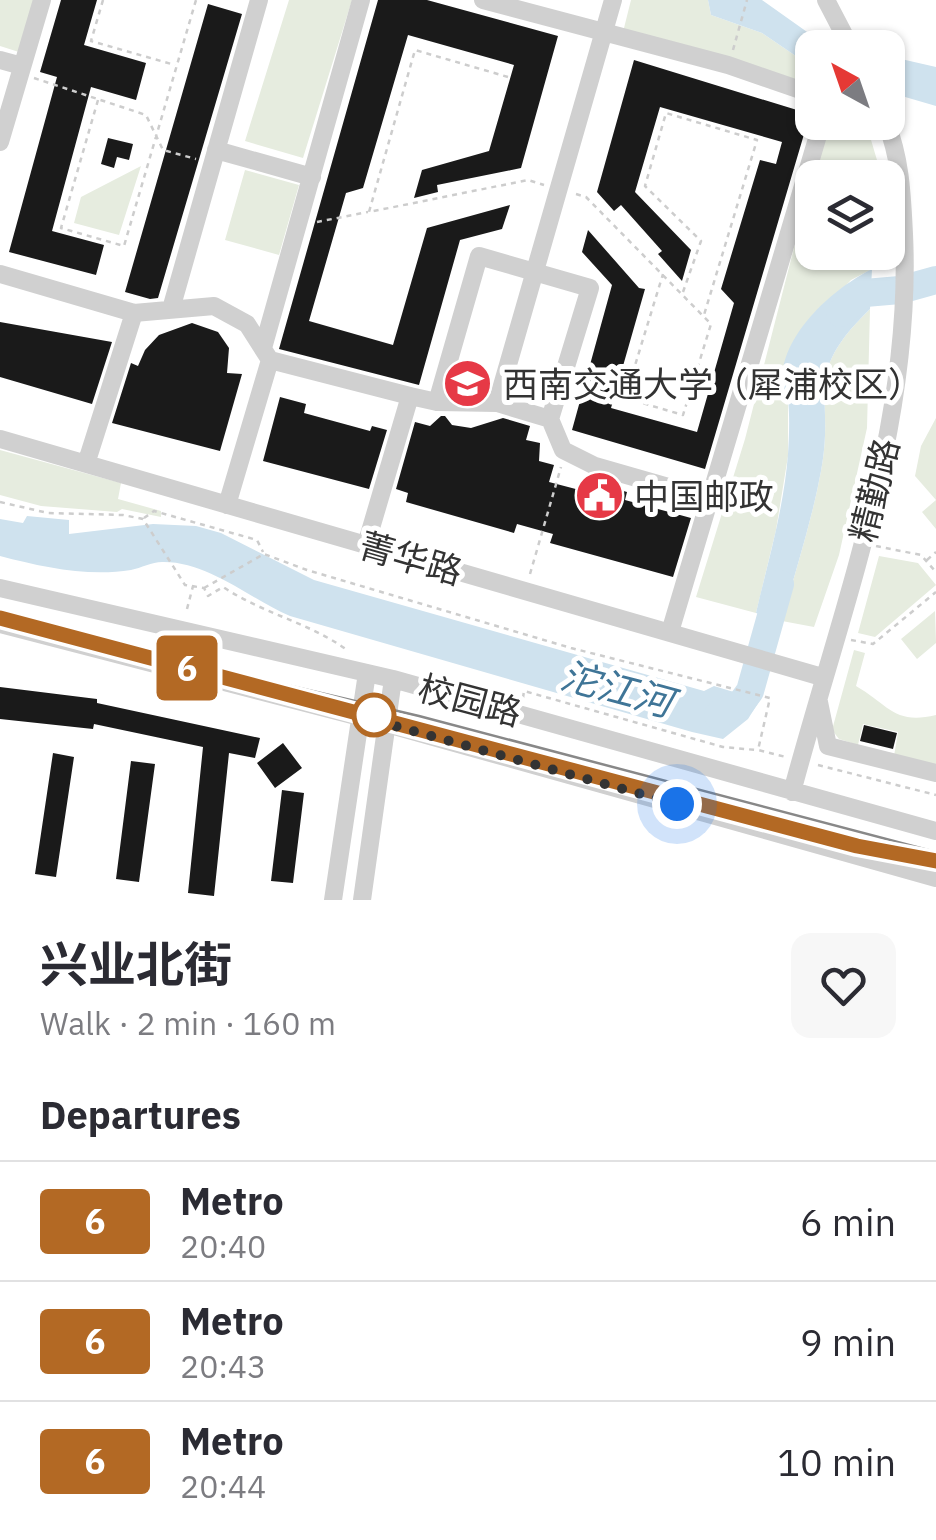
<!DOCTYPE html>
<html lang="en">
<head>
<meta charset="utf-8">
<style>
	:root { --surface:#fff; --page:#f7f7f7; --text:#2b2b33; --muted:#7c7c81; --line:#e1e1e2 }
	body { margin:0; font-family:"IBM Plex Sans","Noto Sans SC",sans-serif; background:var(--page); color:var(--text); height:100vh; display:flex; flex-direction:column; font-size:38px; white-space:nowrap }
	* { box-sizing:border-box; margin:0 }
	p { font-size:32px; color:var(--muted) }
	.icon { flex:none; width:55px; height:55px; fill:none; stroke:currentColor; stroke-width:2; stroke-linecap:round; stroke-linejoin:round }
	.map { position:relative; height:900px; overflow:hidden }
	.details { display:flex; flex-direction:column; background:var(--surface); flex:1 }
	.details>* { flex:none }
	.badge { padding:0 20px; border-radius:8px; font-size:35px; line-height:65px }
	.needle { width:65px; rotate:320deg }
	.controls { position:absolute; left:795px; top:30px; display:grid; gap:20px }
	.controls a { display:grid; place-items:center; width:110px; height:110px; border-radius:20px; background:var(--surface); box-shadow:0 2px 8px #0004; font-size:50px }
	.you { position:absolute; width:50px; height:50px; margin:-25px; border:8px solid #fff; border-radius:50%; background:#1a73e8; box-shadow:0 0 0 15px #1a73e833 }
	.map>.badge { position:absolute; translate:-50% -50%; box-shadow:0 0 0 5px #fff }
	h2 { padding:0 40px; font-size:38px; line-height:90px }
	.round { display:grid; place-items:center; flex:none; width:105px; height:105px; border-radius:20px; background:var(--page) }
	.head { display:flex; align-items:center; justify-content:space-between; height:170px; padding:0 40px }
	h1 { font-size:48px; font-weight:700; line-height:75px }
	ul { padding:0; list-style:none }
	li { display:flex; align-items:center; gap:30px; height:120px; padding:0 40px; border-top:2px solid var(--line) }
	li div { flex:1 }
	li b { display:block; font-size:38px }
	li em { font-style:normal }
	li .badge { min-width:110px; font-weight:700; text-align:center }
	.map>svg:first-child { display:block }
</style>
</head>
<body>
<div class="map">
<svg width="936" height="900" viewBox="0 0 936 900">
	<rect width="100%" height="100%" fill="#fff"/>
	<!-- green -->
	<path fill="#e6ecdf" d="M0,0H37L22,53L0,46Z
		M289,0H352L303,158L245,141Z
		M631,0H708L711,15L762,33L812,67V87L623,32Z
		M826,123H866L882,177L812,178V252L875,253L872,269L851,280L797,337L782,382L788,399V456L776,530L756,613L696,597L745,439Z
		M141,166L119,235L74,223L81,197Z
		M245,170L299,185L279,255L225,240Z
		M870,309L867,428L839,555L814,627L782,621C795,571 812,521 821,471C836,391 800,377 870,309Z
		M936,418V529L922,512L936,500L915,476L921,446Z
		M0,450L121,483L118,499L161,511V517L122,509L117,512L41,506L0,495Z
		M879,556L918,563L936,585L875,637L858,633Z
		M935,611L936,643L917,659L901,639Z
		M854,650L865,653L856,686C889,705 894,725 936,715V765L894,756L898,732L863,724L858,745L839,739L832,730Z"/>
	<!-- water -->
	<path fill="#cfe2ee" d="M708,0H762L817,39L853,47L812,48V67L762,33L711,15Z
		M888,56L936,67V106L888,92Z
		M872,269L870,309C800,377 836,391 821,471C812,521 795,571 782,621L756,613C768,561 784,508 788,454C789,438 790,417 788,400C787,393 782,386 782,378C784,332 834,288 872,269Z
		M27,516L69,520V534L153,524L196,526L221,533L314,580L704,691L714,686L760,700L748,719L723,739L692,732L290,616C250,599 208,561 162,562C152,562 141,568 131,570C88,577 42,567 0,556V519L23,523Z"/>
	<g fill="none" stroke-linecap="round" stroke-linejoin="round">
		<!-- river -->
		<path stroke="#cfe2ee" stroke-width="28" d="M840,313L865,293L900,290L936,280
			M718,715L742,702L750,691L780,584"/>
	</g>
	<!-- building -->
	<path fill="#1a1a1a" d="M61,0H97L84,45L146,63L136,100L91,87L52,231L104,245L96,275L9,252L57,77L40,72Z
		M378,0H427L558,36L521,168L437,185L438,192L414,198L422,170L489,151L514,65L408,35L363,188L346,193L309,321L393,345L427,228L510,205L502,229L460,240L419,385L279,349Z
		M208,4L242,14L158,298L150,299L125,292Z
		M634,60L810,114L705,469L572,430L612,285L582,252L588,230L639,288L645,289L611,408L697,432L734,303L721,289L760,160L776,164L782,142L660,107L635,192L691,250L682,281L658,254L662,251L621,205L614,211L597,192Z
		M108,138L133,144L129,160L117,157L114,168L101,164Z
		M0,322L112,342L92,404L0,377Z
		M192,323L218,332L229,348L227,373L242,374L220,451L112,423L131,363L138,366L145,350L159,335Z
		M280,397L306,404L304,413L370,431L372,426L387,430L369,489L263,461Z
		M441,416H445L452,425L471,428L503,418L530,426L526,440L540,443L539,461L554,465L549,482L591,493L592,487L601,489L603,485L627,492L625,500L691,518L673,577L550,543L553,534L517,524L514,533L406,502L408,493L396,489L415,422L430,426Z
		M0,687L97,699V703L260,738L255,758L229,753L214,896L188,893L203,747L94,724L93,729L0,719Z
		M864,725L897,733L893,749L860,741Z
		M283,743L302,768L275,788L257,763Z
		M53,753L74,757L56,877L35,874Z
		M131,761L155,764L139,882L116,879Z
		M282,790L304,793L293,883L271,881Z"/>
	<g fill="none" stroke-linecap="round" stroke-linejoin="round">
		<!-- path -->
		<path stroke="#cdcdcd" stroke-width="2.5" stroke-dasharray="5 5" stroke-linecap="butt" d="M103,0L91,41L175,65
			M733,50L747,0
			M508,77L415,50L369,212L528,180L544,185
			M34,78L146,115L163,150L196,159
			M98,100L61,228L124,246L196,0
			M576,194L586,197L711,324L683,415L625,398L663,274
			M317,222L368,212
			M683,292L701,241L645,186L666,113L757,140L704,315
			M0,502L48,513L123,515L143,519L185,585L204,588L208,596L223,587C264,614 310,623 347,650
			M144,518L154,511L257,540L263,552
			M876,546L921,555L936,572
			M927,560L936,552
			M530,574L561,467
			M204,588L264,554L307,570L571,648L770,698L758,750L786,757
			M187,609L193,586
			M851,640L873,644L936,592
			M523,698L524,691L723,747L756,750
			M818,765L936,795"/>
		<!-- minor -->
		<path stroke="#d0d0d0" stroke-width="18" d="M483,0L728,65L812,94
			M826,0L851,48
			M0,60L22,66
			M0,142L42,0
			M216,150L312,177
			M0,274L134,313L214,306L247,324L270,360L410,396L437,402L497,403L550,419L563,450L595,466L710,499
			M171,309L259,0
			M263,348L361,0
			M437,402L479,256L590,288L550,419
			M497,403L613,0
			M0,439L822,677
			M86,464L134,313
			M227,505L270,360
			M366,545L410,396
			M0,588L393,679L936,831
			M0,624L387,724L936,878
			M670,632L822,122
			M819,702L828,746L936,773
			M792,792C841,609 913,426 904,234C902,195 901,160 886,122
			M333,900L367,673
			M362,900L393,679"/>
		<!-- tram -->
		<path stroke="#888" stroke-width="2.5" d="M0,613L120,646L419,716L936,852"/>
	</g>
	<g fill="none" stroke-linecap="round" stroke-linejoin="round">
		<defs>
			<path id="line" d="M0,618L857,846L936,861"/>
		</defs>
		<!-- line casing -->
		<use href="#line" stroke="#fff" stroke-width="22"/>
		<!-- line -->
		<use href="#line" stroke="#b36924" stroke-width="15"/>
		<!-- walk -->
		<path stroke="#333" stroke-width="10" stroke-dasharray="0 18" d="M374,715L359,716L677,804"/>
	</g>
	<!-- icons -->
	<defs>
		<symbol id="university-disc" viewBox="-11 -11 22 22"><circle r="9.5" fill="#e63946" stroke="#fff"/><path d="M0-5L7-2L0 1L-7-2ZM-4 1L0 2.5L4 1V4Q0 6-4 4Z" fill="#fff"/></symbol>
		<symbol id="civic-disc" viewBox="-11 -11 22 22"><circle r="9.5" fill="#e63946" stroke="#fff"/><path d="M-.6-6.5H3V-4.5H.6V-3L4-1V1h2V6H-6V1h2V-1L-.6-3ZM-1.2 2.5V6h2.4V2.5Z" fill="#fff"/></symbol>
	</defs>
	<g fill-rule="evenodd">
		<use href="#university-disc" x="440" y="356" width="55" height="55"/>
		<use href="#civic-disc" x="572" y="468" width="55" height="55"/>
	</g>
	<!-- markers -->
	<circle fill="#fff" stroke="#b36924" stroke-width="5" cx="374" cy="715" r="20"/>
	<g text-anchor="middle" dominant-baseline="central" stroke-width="10" stroke-linejoin="round" paint-order="stroke">
		<!-- poi labels -->
		<g font-size="35" fill="#333" stroke="#fff" text-anchor="start">
			<text x="503" y="384">西南交通大学（犀浦校区）</text>
			<text x="634" y="496">中国邮政</text>
		</g>
		<!-- street labels -->
		<g font-size="35" fill="#333" stroke="#fff">
			<text transform="translate(874 490) rotate(-76)">精勤路</text>
			<text transform="translate(411 558) rotate(16)">菁华路</text>
			<text transform="translate(470 700) rotate(15)">校园路</text>
		</g>
		<!-- water labels -->
		<g font-size="38" font-style="italic" fill="#3f7597" stroke="#fff">
			<text transform="translate(617 688) rotate(15)">沱江河</text>
		</g>
	</g>
</svg>
<div class="controls">
<a><svg class="needle" viewBox="-14 -14 28 28"><path d="M0-13l5 13h-10z" fill="#e53935"/><path d="M0 13l5-13h-10z" fill="#7c7c81"/></svg></a>
<a><svg class="icon" aria-label="layers" viewBox="0 0 24 24"><path d="M12 4l9 5-9 5-9-5zM3 14l9 5 9-5"/></svg></a>
</div>
<div class="you" style="left:677px;top:804px"></div>
<b class="badge" style="left:187px;top:668px;background:#b36924;color:#fff">6</b>
</div>
<section class="details">
<div class="head"><div><h1>兴业北街</h1><p>Walk · 2 min · 160 m</p></div><a class="round"><svg class="icon" aria-label="heart" viewBox="0 0 24 24"><path d="M12 20l-8-8c-3-5 5-10 8-4 3-6 11-1 8 4z"/></svg></a></div>
<h2>Departures</h2>
<ul>
<li><span class="badge" style="background:#b36924;color:#fff">6</span><div><b>Metro</b><p>20:40</p></div><em>6 min</em></li>
<li><span class="badge" style="background:#b36924;color:#fff">6</span><div><b>Metro</b><p>20:43</p></div><em>9 min</em></li>
<li><span class="badge" style="background:#b36924;color:#fff">6</span><div><b>Metro</b><p>20:44</p></div><em>10 min</em></li>
</ul>
</section>
</body>
</html>
